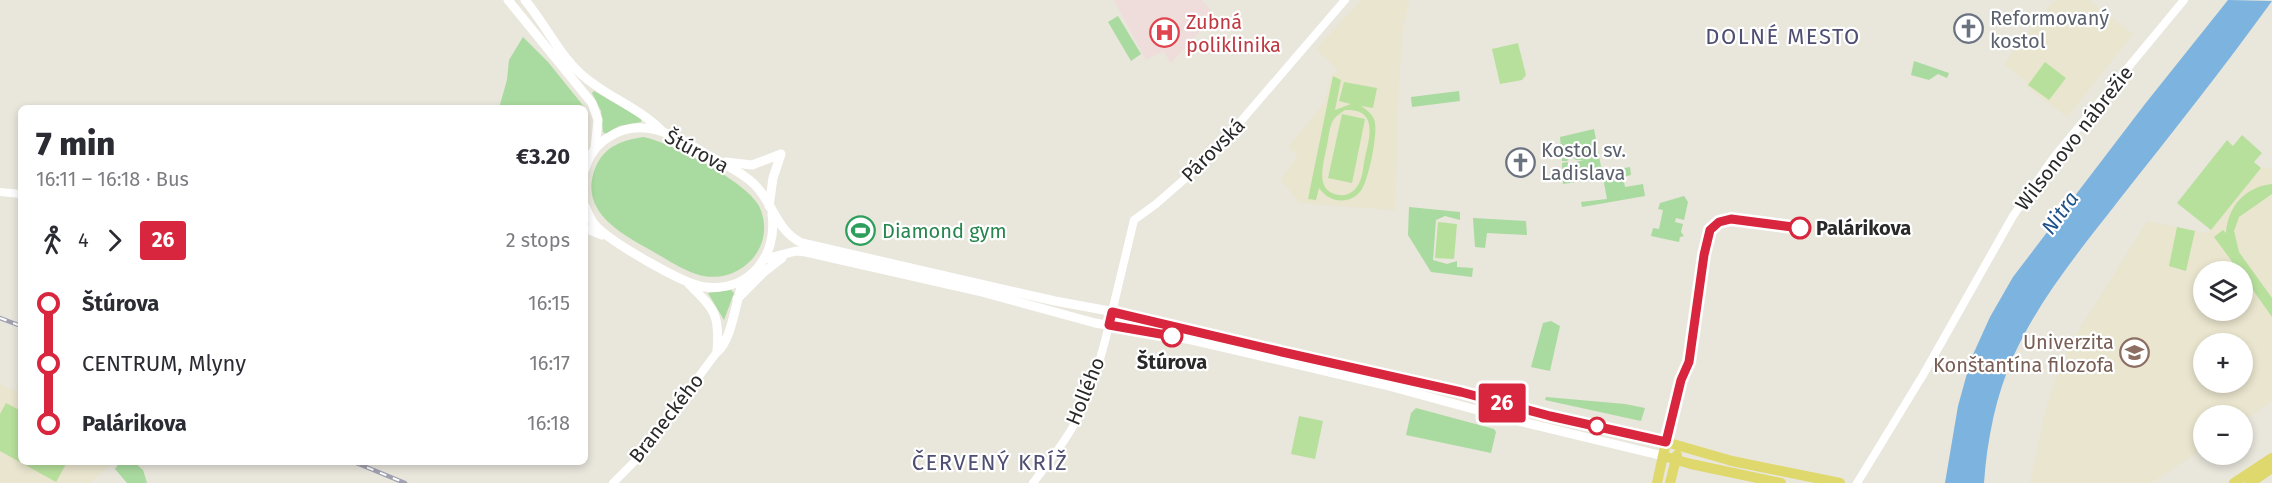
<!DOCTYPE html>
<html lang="en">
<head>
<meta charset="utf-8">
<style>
	:root { --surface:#fff; --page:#f7f7f7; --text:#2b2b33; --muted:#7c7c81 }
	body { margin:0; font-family:"Fira Sans",sans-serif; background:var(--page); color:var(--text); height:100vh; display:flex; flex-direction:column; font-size:22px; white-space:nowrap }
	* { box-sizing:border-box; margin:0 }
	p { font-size:20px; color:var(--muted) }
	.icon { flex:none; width:33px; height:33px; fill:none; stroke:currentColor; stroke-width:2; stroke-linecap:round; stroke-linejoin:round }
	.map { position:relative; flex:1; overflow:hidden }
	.details { position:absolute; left:18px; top:105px; width:570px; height:360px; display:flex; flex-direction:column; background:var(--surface); border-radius:9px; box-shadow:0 3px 9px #0003 }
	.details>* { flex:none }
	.badge { padding:0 12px; border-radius:4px; font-size:21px; line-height:39px }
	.buttons { position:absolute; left:2193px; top:261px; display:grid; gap:12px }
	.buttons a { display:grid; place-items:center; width:60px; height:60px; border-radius:50%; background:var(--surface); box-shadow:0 3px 9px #0003; font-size:30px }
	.map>.badge { position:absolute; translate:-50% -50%; box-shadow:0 0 0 3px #fff }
	.legs { display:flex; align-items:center; gap:9px; height:66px; padding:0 18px; font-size:20px }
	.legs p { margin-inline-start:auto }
	.head { display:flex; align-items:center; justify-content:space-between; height:102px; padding:0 18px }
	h1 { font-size:33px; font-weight:800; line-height:45px }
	ul { padding:0 18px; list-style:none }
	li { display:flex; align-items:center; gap:21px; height:60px; font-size:22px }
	li i { display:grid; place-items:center; width:9px; height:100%; margin:0 8px; background:currentColor }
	li i::after { content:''; width:15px; height:15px; margin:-8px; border:4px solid; border-radius:50%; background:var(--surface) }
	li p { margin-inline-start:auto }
	li:first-child i { background:linear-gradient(#0000 50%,currentColor 0) }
	li:last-child i { background:linear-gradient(currentColor 50%,#0000 0) }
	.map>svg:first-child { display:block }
</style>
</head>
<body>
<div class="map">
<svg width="2272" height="483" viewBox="0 0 2272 483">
	<rect width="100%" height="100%" fill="#e9e6dc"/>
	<!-- education -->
	<path fill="#e9e5ce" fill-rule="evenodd" d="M1361,0H1410L1403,25L1399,81L1395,210L1299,203L1289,189L1280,180L1298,156L1288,147L1324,103L1331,78L1337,69L1316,49Z
		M2057,0H2088L2133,34L2067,117L2026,86L2028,83L2004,64L2049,6Z
		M2261,168H2272V401L2243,422L2242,416H2204L2203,449L2151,483H2030L2047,404L2059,367L2080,328L2147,221L2205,233L2211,230ZM2204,272H2242V310H2204ZM2204,344H2242V382H2204Z
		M0,384L21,393V462H114L90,483H0Z"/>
	<!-- medical -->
	<path fill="#efdddb" d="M1114,0H1202L1215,15L1171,63L1163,51L1146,60Z"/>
	<!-- green -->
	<path fill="#a9da9f" d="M1118,16L1141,54L1131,61L1108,22Z
		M523,37L548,62L585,108H499L507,80L509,60Z
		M1914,61L1949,73L1947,78L1938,74L1929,80L1911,75Z
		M594,91L642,119L641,122L619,126L606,134L603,132L601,111L592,93Z
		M1459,91L1460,101L1412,107L1411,97Z
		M1594,129L1602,172L1630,167L1631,175L1623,177L1625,187L1643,184L1645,196L1582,207L1581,202L1607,199L1603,178L1563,184L1562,163L1567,162L1572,166L1576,162L1584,160H1576L1572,157L1567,161H1562L1560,137Z
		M644,137C671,143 746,181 759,206C779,248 737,288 696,274C681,269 666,259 652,251C620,233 577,211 596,166C605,146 623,140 644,137Z
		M1684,196L1688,202L1684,220L1676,218L1675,222L1683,224L1681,232L1684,236L1680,237L1679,242L1651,236L1653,228L1659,229L1663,210L1658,209L1660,203Z
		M1409,207L1460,212V220L1445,216L1436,220L1433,260L1447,264L1457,261V267L1473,268L1472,277L1431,272L1408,235Z
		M1473,218L1526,221L1527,235L1487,233L1485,248L1475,247Z
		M731,290L734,293L724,320L708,293Z
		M1551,321L1560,326L1550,371L1531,367L1543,323Z
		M1546,397L1625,404L1645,408L1641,421L1545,400Z
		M1416,408L1494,429L1496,432L1491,453L1406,435L1411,413Z
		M120,462H134L143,470L147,483H127L115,469Z"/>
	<!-- pitch -->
	<path fill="#b7e09c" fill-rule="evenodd" d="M1518,43L1526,75L1522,80L1500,84L1492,49Z
		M2045,62L2066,78L2049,100L2028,85Z
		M1333,76L1341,80L1335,110L1351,104L1339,101L1344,82L1377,88L1373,108L1361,106C1366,109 1371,113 1374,119C1379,130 1369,178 1362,189C1351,206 1329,203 1319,188L1316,200L1308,199ZM1345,110C1378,108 1370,137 1365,157C1363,167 1363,180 1356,188C1352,193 1346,196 1340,195C1313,193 1324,162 1327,145C1329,137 1329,126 1334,119C1337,115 1341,113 1345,110Z
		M1342,114L1365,119L1352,183L1328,178Z
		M2242,135L2262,153L2254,162L2261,168L2211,230L2177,203L2227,140L2233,146Z
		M2272,184V194L2239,217L2234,231L2239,252L2272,298V317L2243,276L2242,272L2239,271L2214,237L2223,230L2226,233C2228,206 2245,187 2272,184Z
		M1438,222L1457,224L1454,259L1435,258Z
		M2177,227L2195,231L2186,271L2169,266Z
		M6,403L21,411V462H67L56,482L0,451V414Z
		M1299,416L1323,421L1315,459L1291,454Z"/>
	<!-- water -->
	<path fill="#7cb3df" d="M2228,0L2272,1C2223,69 2171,134 2119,200C2081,249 2040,298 2014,355C1996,394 1987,440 1984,483H1945L1958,406L1971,359L1990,317L2013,277L2145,104Z"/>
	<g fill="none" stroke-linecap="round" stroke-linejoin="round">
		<!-- tertiary -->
		<path stroke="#fff" stroke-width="8" d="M0,192L21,194
			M1112,312L1134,220L1156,204L1211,156L1345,0
			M613,483L639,457L717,352
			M1033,483C1050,460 1070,436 1082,409C1094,382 1102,354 1109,325
			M1857,483L1923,375L2013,216L2054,157L2184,0"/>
		<!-- secondary -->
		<path stroke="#fff" stroke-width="9" d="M508,0L592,103L598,120L595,149
			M525,0C545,24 558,53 581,74C605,96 638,107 661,130
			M726,162L752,165L781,154
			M585,169C589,155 597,144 609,137C645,114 680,139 711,157C725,165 742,172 754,184C773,202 776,231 802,243L1055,301L1131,315L1282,352L1461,392L1550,416L1666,442
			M585,206C588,213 591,221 596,226C611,242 684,285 705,287C749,292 778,256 772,214
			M769,206L773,178L781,154
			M585,228L602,235
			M765,259L796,251L806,252L978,291L1095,323L1192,340L1385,385L1510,419L1663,456
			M689,284C715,310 720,314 717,352
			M737,299L764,272L782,258
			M717,352C732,340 736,300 743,281"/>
		<!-- primary -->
		<path stroke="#dfd86c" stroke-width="10" d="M1663,456L1691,464L1781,483
			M1657,483L1666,442L1732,461L1840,483
			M1670,483L1677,455
			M2234,483L2272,458
			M2250,483L2272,468"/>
		<defs>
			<path id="rail" d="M0,318L21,326
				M354,462L405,483"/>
		</defs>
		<!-- rail casing -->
		<use href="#rail" stroke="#a0a0b1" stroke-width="4.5"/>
		<!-- rail -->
		<use href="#rail" stroke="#fff" stroke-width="2" stroke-dasharray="7" stroke-linecap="butt"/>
	</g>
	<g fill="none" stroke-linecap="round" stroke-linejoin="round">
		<defs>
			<path id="line-1" d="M1172,336L1109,325L1112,312L1282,352L1461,392L1550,416L1666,442L1681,380L1689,362L1704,255L1710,230L1719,222L1731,219L1800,228"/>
		</defs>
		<!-- line-1 casing -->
		<use href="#line-1" stroke="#fff" stroke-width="14"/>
		<!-- line-1 -->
		<use href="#line-1" stroke="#d7263d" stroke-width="9"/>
	</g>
	<!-- icons -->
	<defs>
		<symbol id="church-ring" viewBox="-11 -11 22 22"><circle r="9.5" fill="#fff" stroke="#6b7280" stroke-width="1.5"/><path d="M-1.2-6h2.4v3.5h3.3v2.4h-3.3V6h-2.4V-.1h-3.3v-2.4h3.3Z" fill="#6b7280"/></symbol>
		<symbol id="hospital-ring" viewBox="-11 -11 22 22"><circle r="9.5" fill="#fff" stroke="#e0444e" stroke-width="1.5"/><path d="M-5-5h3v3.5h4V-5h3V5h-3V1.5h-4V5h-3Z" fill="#e0444e"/></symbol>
		<symbol id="stadium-ring" viewBox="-11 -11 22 22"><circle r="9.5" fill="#fff" stroke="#2e9e5b" stroke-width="1.5"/><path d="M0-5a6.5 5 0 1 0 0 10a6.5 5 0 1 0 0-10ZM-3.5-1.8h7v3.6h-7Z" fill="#2e9e5b"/></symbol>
		<symbol id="university-ring" viewBox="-11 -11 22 22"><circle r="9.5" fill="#fff" stroke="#8d6e63" stroke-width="1.5"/><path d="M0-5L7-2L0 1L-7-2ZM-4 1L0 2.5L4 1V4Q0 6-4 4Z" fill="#8d6e63"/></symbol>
	</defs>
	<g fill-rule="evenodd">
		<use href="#church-ring" x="1952" y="12" width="33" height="33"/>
		<use href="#hospital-ring" x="1148" y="16" width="33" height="33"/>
		<use href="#church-ring" x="1504" y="146" width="33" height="33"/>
		<use href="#stadium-ring" x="844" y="214" width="33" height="33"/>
		<use href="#university-ring" x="2118" y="336" width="33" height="33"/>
	</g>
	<!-- markers -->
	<g fill="#fff" stroke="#d7263d" stroke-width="3">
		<circle cx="1800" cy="228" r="10"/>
		<circle cx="1172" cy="336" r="10"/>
		<circle cx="1597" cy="426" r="8"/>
	</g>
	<g text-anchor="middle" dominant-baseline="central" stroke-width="4.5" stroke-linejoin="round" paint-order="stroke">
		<!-- worship labels -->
		<g font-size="20" fill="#5b616d" stroke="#fff" text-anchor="start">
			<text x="1990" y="18">Reformovaný<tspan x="1990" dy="23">kostol</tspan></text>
			<text x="1541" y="150">Kostol sv.<tspan x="1541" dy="23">Ladislava</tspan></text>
		</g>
		<!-- health labels -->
		<g font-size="20" fill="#be3a42" stroke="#fff" text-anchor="start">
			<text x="1186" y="22">Zubná<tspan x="1186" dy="23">poliklinika</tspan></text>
		</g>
		<!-- street labels -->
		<g font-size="20" fill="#292929" stroke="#fff">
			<text transform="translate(2074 138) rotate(-52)">Wilsonovo nábrežie</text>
			<text transform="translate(1213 150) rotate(-45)">Párovská</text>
			<text transform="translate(697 151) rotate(28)">Štúrova</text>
			<text transform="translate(1085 391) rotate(-68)">Hollého</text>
			<text transform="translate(666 418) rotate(-52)">Braneckého</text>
		</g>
		<!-- stop labels -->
		<g font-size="20" font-weight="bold" fill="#292929" stroke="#fff" text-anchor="start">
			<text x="1816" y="228">Palárikova</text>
			<text x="1172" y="362" text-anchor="middle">Štúrova</text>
		</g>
		<!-- leisure labels -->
		<g font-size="20" fill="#27864d" stroke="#fff" text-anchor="start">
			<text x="882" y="231">Diamond gym</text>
		</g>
		<!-- education labels -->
		<g font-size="20" fill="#785e54" stroke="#fff" text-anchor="end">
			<text x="2114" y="342">Univerzita<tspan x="2114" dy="23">Konštantína filozofa</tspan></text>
		</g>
		<!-- water labels -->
		<g font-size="21" font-style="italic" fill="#1d5189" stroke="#fff">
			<text transform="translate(2060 213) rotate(-54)">Nitra</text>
		</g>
		<!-- quarter labels -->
		<g font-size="22" letter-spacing="1.5" fill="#4f4f74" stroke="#fff">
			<text x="1783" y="36">DOLNÉ MESTO</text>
			<text x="990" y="462">ČERVENÝ KRÍŽ</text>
		</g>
	</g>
</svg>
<div class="buttons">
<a><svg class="icon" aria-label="layers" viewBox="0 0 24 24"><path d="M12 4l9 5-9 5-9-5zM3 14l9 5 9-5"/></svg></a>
<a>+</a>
<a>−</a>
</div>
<b class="badge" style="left:1502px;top:403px;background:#d7263d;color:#fff">26</b>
<section class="details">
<div class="head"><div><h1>7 min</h1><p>16:11 – 16:18 · Bus</p></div><b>€3.20</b></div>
<div class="legs"><svg class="icon" aria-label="walk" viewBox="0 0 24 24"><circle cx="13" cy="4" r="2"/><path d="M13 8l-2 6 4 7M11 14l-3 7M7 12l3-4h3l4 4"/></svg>4<svg class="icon" aria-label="forward" viewBox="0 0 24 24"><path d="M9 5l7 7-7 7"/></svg><b class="badge" style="background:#d7263d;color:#fff">26</b><p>2 stops</p></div>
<ul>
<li><i style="color:#d7263d"></i><b>Štúrova</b><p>16:15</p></li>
<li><i style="color:#d7263d"></i><span>CENTRUM, Mlyny</span><p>16:17</p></li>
<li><i style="color:#d7263d"></i><b>Palárikova</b><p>16:18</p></li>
</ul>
</section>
</div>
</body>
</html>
